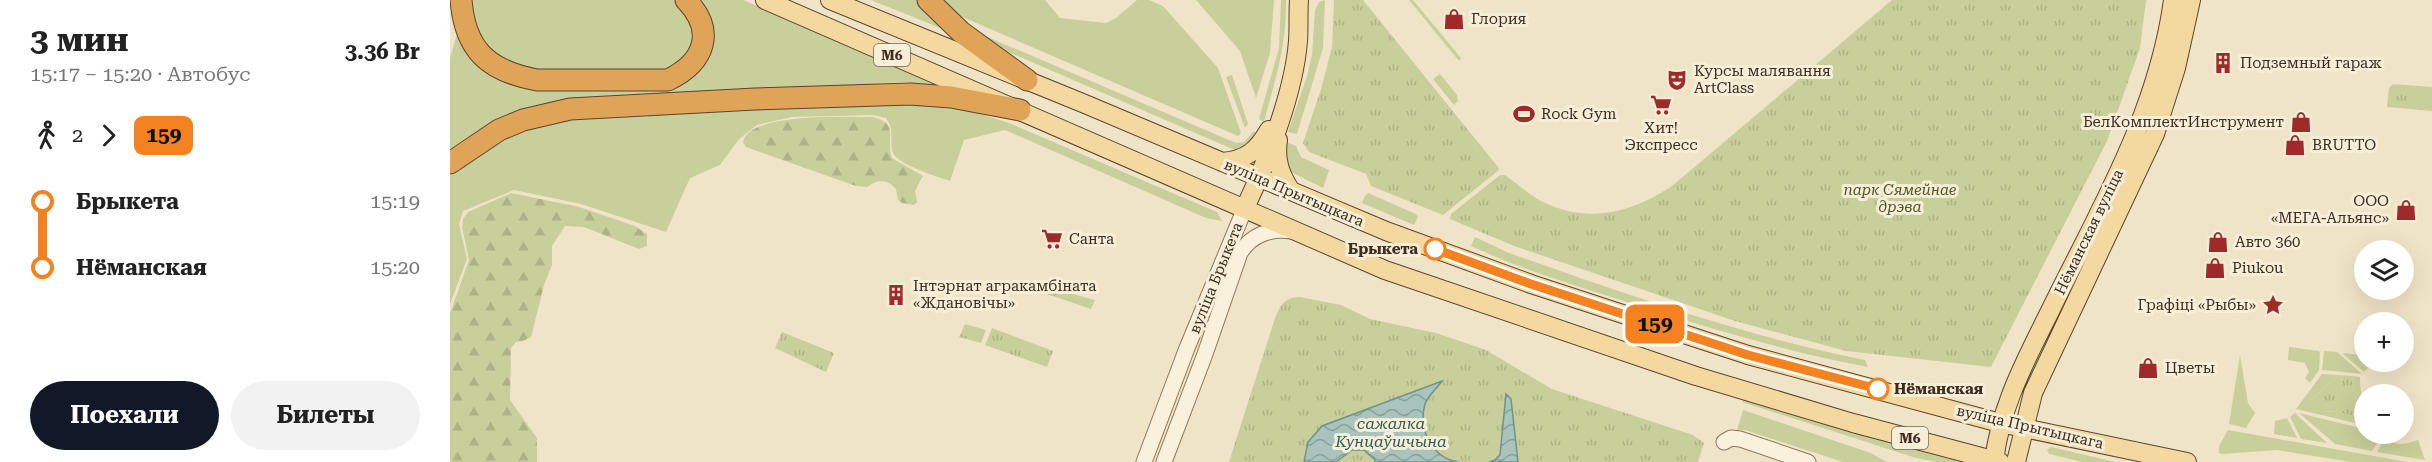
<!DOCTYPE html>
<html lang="ru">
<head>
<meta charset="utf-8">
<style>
	:root { --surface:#fff; --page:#f2f2f2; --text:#222; --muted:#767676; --accent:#111827 }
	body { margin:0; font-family:"Roboto Serif",serif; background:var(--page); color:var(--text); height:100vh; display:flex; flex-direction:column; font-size:22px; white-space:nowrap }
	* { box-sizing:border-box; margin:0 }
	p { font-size:20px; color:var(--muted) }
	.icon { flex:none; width:33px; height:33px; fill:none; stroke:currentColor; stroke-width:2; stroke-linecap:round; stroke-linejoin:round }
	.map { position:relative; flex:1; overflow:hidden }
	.sheet { display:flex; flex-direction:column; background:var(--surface); width:450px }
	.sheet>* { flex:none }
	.badge { padding:0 12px; border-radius:9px; font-size:21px; line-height:39px }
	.controls { position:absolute; left:1904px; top:240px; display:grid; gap:12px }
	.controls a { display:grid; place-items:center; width:60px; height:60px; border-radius:50%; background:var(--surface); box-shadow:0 6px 24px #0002; font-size:30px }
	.map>.badge { position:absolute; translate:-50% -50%; box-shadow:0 0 0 3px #fff }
	.legs { display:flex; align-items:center; gap:9px; height:66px; padding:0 30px; font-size:20px }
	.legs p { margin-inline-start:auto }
	.headline { display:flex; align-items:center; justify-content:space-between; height:102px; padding:0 30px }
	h1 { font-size:33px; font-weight:700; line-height:45px }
	.action { display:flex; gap:12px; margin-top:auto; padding:12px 30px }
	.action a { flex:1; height:69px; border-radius:36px; background:var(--accent); color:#fff; font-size:24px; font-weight:700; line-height:69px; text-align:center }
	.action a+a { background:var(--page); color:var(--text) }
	ul { padding:0 30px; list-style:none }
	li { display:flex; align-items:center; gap:21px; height:66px; font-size:22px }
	li i { display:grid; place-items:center; width:9px; height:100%; margin:0 8px; background:currentColor }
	li i::after { content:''; width:15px; height:15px; margin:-8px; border:4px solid; border-radius:50%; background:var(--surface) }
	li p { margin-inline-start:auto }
	li:first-child i { background:linear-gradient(#0000 50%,currentColor 0) }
	li:last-child i { background:linear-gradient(currentColor 50%,#0000 0) }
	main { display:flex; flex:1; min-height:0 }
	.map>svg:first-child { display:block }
</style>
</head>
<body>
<main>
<section class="sheet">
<div class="headline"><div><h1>3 мин</h1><p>15:17 – 15:20 · Автобус</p></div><b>3.36 Br</b></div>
<div class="legs"><svg class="icon" aria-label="walk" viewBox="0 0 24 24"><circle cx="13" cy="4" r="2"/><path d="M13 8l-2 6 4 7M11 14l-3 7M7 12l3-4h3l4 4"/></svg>2<svg class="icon" aria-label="forward" viewBox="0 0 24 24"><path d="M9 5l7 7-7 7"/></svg><b class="badge" style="background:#f58220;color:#111">159</b></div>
<ul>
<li><i style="color:#f58220"></i><b>Брыкета</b><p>15:19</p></li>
<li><i style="color:#f58220"></i><b>Нёманская</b><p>15:20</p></li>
</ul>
<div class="action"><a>Поехали</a><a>Билеты</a></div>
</section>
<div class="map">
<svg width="1982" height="462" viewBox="0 0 1982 462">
	<defs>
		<pattern id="forest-firs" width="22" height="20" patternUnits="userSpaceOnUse" patternTransform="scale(1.5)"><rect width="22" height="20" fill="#c9cf9b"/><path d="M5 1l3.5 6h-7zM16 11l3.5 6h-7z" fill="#aeb285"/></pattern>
		<pattern id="park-tufts" width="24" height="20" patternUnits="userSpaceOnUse" patternTransform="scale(1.5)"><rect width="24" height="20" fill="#c9cf9b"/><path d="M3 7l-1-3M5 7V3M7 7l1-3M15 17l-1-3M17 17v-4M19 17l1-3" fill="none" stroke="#aeb285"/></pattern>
		<pattern id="water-waves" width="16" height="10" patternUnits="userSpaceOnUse" patternTransform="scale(1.5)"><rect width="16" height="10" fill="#a9c4bc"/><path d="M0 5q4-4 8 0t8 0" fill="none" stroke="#8ba098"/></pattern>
	</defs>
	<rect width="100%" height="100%" fill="#f0e4c8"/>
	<!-- grass -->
	<path fill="#c9cf9b" d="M20,0H225C258,31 246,64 203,73L74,69C34,54 30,39 20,0Z
		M247,0H293L507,89L456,82L131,99C77,107 45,118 0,151V58L9,27L43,73L241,77Z
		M421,0H470L495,30Z
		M494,0H595L610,18L656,23L666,18L687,0H699L713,6L768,68L791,133L788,136L510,16Z
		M746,0H824L820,53L806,98L790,51Z
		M831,0H836C837,45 825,80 814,122L809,119L829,48Z
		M875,0L873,48L847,134L838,132L857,76L862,55L865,10L869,2Z
		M959,0H963L1011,58L1009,61Z
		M533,35L786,143L794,142L803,132H810L807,140L787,151L549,48Z
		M990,74L1007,95L1008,101L1004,105L983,79Z
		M782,75L798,124L795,128L776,77Z
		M494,102L559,123L767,212L772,221L756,218L555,130L514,140L500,181C486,176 444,164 442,150C440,136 444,129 436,118L423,115L342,117L307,125L289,139L270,165L240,178L216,232L131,204L64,190L13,211L9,224L17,259L0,304V176L13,164L55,137L97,122L158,115Z
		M834,141L846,146L851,157L879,170L873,188L837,170Z
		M918,193L966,214L968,217L964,225L912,203L915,196Z
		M1025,237L1059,253C1176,294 1294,336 1415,360L1418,367C1337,352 1259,328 1180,303C1126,286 1072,270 1021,246Z
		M1839,347L1869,351L1870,353L1869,370L1860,383L1855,378L1859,372L1855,363L1838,360Z
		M1874,351L1887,352L1912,374L1872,370Z
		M1892,353L1912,355L1914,356V362H1924L1914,372Z
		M1790,355L1798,403L1805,413L1796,428L1779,424Z
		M1872,374L1889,375L1863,398L1871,412L1886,411L1902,416L1906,410L1902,376L1910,377C1910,393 1914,408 1914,425L1846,409Z
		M1295,396L1447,444L1513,462H1487L1466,458L1292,402Z
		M1293,410L1421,453L1437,462H1393L1295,430H1287Z
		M1845,413L1877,443L1851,439L1840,417Z
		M1849,413L1914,429V434L1933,435L1922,451L1885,444Z
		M1837,418L1847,438L1824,434L1825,421Z
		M1778,430L1957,462H1901L1827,450L1772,454L1769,453V446Z
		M1936,436C1946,448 1955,444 1968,440L1975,460L1927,452Z
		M1601,447L1665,462H1633L1599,454L1597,450Z"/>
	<!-- forest -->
	<path fill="url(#forest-firs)" d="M421,117C451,122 435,139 442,158L473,176L465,190L467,202L464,205L452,203L448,200L446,189C438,179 427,179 417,187L406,186L296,147L293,142C299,112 397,117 421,117Z
		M61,193L129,207L185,226L197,234V246L189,249L134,227L115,226L102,246V265L94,285L81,337L73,341L66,342L61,348L60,400L87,438V462H0V313L19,260L12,227L13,219L18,212Z"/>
	<!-- park -->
	<path fill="url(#park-tufts)" d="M884,0H913L1048,167L1049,170L993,215L921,186L916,174L859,152L853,143L871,89L882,47Z
		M1442,0H1696L1690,48L1657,141L1541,367L1396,351L1285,321L1064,246L1000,219L1001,214L1050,175H1055C1068,184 1079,195 1093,202C1139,224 1181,213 1222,186Z
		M1943,84L1982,87V111L1937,107L1939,88Z
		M575,281L645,300L641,309L573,286Z
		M850,297L891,305L920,319L986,333L1036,350L1102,389L1243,435L1254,443L1248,462H779L825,318C831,304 834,298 850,297Z
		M515,324L536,330L531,343L509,337Z
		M542,328L603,351L597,367L535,345Z
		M332,332L384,353L376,372L325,348Z
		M1889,375L1902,376L1906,410L1902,416L1886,411L1871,412L1863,405V398Z"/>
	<!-- water -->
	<path fill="url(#water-waves)" stroke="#6f938a" stroke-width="1.5" d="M992,381C987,388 978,396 975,404C968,429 981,457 1008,462H925V460L914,450H902L886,462H854L858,442L872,426Z
		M1056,394L1061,399L1068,462H1039L1045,460L1050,455Z"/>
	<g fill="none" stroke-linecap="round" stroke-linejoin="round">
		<defs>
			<path id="minor" d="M1274,442L1281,438L1290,439L1358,462
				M694,462L737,348L795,208
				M714,462L755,354L790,253C801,235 820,228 841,231"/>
			<path id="major" d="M315,0L935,270L1246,376L1403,423L1550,462
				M380,0L635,104L936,231L1081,284L1298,355L1550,423L1737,462
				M828,140C825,160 830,174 841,191
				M772,162C796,160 807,151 819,130
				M795,208C817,161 844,93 848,41C849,28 848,14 849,0
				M1544,462C1550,406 1577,358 1601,309C1650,209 1708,112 1723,0
				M1566,462L1583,393L1705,134L1726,68L1741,0"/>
			<path id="highway" d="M11,0C15,50 38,71 87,80H218C255,62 266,31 236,0
				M478,0L511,32L577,80
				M0,163L49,130L73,120L120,109L305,99L460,94L501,97L570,110"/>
		</defs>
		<!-- minor casing -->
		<use href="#minor" stroke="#8d765c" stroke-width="17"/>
		<!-- major casing -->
		<use href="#major" stroke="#5b4430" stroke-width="20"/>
		<!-- highway casing -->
		<use href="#highway" stroke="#5b4430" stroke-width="23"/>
		<!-- minor -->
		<use href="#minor" stroke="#faf1dc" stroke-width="15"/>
		<!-- major -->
		<use href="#major" stroke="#f3d9a0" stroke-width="18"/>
		<!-- highway -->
		<use href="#highway" stroke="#e0a458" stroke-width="21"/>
	</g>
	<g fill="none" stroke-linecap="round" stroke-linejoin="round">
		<defs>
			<path id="line-1" d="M985,249L1081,284L1298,355L1428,389"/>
		</defs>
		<!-- line-1 casing -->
		<use href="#line-1" stroke="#fff" stroke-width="14"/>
		<!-- line-1 -->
		<use href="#line-1" stroke="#f58220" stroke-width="9"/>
	</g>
	<!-- icons -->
	<defs>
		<symbol id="shop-bare" viewBox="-9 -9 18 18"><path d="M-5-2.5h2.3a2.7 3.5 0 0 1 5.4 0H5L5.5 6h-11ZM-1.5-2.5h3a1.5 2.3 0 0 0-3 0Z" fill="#9e2a2b" stroke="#f7eed8" stroke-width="2.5" paint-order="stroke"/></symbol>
		<symbol id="building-bare" viewBox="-9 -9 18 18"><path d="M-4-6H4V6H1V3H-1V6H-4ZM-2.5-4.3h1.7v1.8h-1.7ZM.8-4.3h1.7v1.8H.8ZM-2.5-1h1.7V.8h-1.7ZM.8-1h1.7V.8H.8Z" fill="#9e2a2b" stroke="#f7eed8" stroke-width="2.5" paint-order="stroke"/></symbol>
		<symbol id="theatre-bare" viewBox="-9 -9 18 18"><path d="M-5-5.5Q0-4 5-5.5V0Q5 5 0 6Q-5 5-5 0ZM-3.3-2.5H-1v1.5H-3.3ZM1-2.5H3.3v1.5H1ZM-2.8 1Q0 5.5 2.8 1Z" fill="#9e2a2b" stroke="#f7eed8" stroke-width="2.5" paint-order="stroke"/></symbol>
		<symbol id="supermarket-bare" viewBox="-9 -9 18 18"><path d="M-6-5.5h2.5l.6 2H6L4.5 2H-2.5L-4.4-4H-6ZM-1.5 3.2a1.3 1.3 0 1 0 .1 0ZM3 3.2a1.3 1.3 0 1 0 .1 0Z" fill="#9e2a2b" stroke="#f7eed8" stroke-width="2.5" paint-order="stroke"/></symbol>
		<symbol id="stadium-bare" viewBox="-9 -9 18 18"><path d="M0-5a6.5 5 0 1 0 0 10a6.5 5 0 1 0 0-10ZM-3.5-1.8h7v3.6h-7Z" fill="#9e2a2b" stroke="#f7eed8" stroke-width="2.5" paint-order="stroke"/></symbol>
		<symbol id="sight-bare" viewBox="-9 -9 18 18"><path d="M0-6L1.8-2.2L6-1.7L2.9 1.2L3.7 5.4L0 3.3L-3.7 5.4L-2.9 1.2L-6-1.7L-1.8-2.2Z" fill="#9e2a2b" stroke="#f7eed8" stroke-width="2.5" paint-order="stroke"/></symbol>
	</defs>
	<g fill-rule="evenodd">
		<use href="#shop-bare" x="989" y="4" width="30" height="30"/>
		<use href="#building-bare" x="1758" y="48" width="30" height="30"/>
		<use href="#theatre-bare" x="1212" y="65" width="30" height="30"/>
		<use href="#supermarket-bare" x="1196" y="90" width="30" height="30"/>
		<use href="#stadium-bare" x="1059" y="99" width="30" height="30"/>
		<use href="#shop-bare" x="1836" y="107" width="30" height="30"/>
		<use href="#shop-bare" x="1830" y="130" width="30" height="30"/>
		<use href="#shop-bare" x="1941" y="195" width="30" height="30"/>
		<use href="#supermarket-bare" x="587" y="224" width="30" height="30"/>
		<use href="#shop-bare" x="1753" y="227" width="30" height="30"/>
		<use href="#shop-bare" x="1750" y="253" width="30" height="30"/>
		<use href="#building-bare" x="431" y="280" width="30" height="30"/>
		<use href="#sight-bare" x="1808" y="290" width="30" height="30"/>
		<use href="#shop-bare" x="1683" y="353" width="30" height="30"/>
	</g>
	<!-- markers -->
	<g fill="#fff" stroke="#f58220" stroke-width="3">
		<circle cx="985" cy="249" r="10"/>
		<circle cx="1428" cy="389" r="10"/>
	</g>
	<g text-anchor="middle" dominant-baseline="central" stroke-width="6" stroke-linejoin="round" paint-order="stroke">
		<!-- shield labels -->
		<g fill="#f7eed8" stroke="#756857" stroke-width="1.5">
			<rect x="424" y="44" width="36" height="22" rx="4.5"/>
			<rect x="1442" y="427" width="36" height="22" rx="4.5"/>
		</g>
		<g font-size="14" font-weight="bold" fill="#3d2e20">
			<text x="442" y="55">М6</text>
			<text x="1460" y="438">М6</text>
		</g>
		<!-- poi labels -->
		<g font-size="15" fill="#3d2e20" stroke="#f7eed8" text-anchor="start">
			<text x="1021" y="19">Глория</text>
			<text x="1790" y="63">Подземный гараж</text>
			<text x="1244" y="71">Курсы малявання<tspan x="1244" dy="17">ArtClass</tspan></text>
			<text x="1091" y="114">Rock Gym</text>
			<text x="1834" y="122" text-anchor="end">БелКомплектИнструмент</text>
			<text x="1211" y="128" text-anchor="middle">Хит!<tspan x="1211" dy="17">Экспресс</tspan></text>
			<text x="1862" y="145">BRUTTO</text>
			<text x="1939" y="201" text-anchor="end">ООО<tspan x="1939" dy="17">«МЕГА-Альянс»</tspan></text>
			<text x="619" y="239">Санта</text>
			<text x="1785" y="242">Авто 360</text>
			<text x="1782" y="268">Piukou</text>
			<text x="463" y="286">Інтэрнат агракамбіната<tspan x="463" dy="17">«Ждановічы»</tspan></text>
			<text x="1806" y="305" text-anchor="end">Графіці «Рыбы»</text>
			<text x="1715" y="368">Цветы</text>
		</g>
		<!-- park labels -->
		<g font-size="15" font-style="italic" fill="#4d5a26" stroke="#f7eed8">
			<text x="1450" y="190">парк Сямейнае<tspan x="1450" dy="17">дрэва</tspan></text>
		</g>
		<!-- street labels -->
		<g font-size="15" fill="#3d2e20" stroke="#f7eed8">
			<text transform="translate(844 193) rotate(23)">вуліца Прытыцкага</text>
			<text transform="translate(1639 232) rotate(-64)">Нёманская вуліца</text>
			<text transform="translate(766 278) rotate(-68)">вуліца Брыкета</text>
			<text transform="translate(1580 427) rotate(13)">вуліца Прытыцкага</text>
		</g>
		<!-- stop labels -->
		<g font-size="15" font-weight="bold" fill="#3d2e20" stroke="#f7eed8" text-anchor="end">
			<text x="968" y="249">Брыкета</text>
			<text x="1444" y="389" text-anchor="start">Нёманская</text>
		</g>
		<!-- water labels -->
		<g font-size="16" font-style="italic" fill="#2f5d5a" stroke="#f7eed8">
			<text x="941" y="423">сажалка<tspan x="941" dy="18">Кунцаўшчына</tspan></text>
		</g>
	</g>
</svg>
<div class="controls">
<a><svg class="icon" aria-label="layers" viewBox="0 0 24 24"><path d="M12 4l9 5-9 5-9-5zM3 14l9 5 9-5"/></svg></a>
<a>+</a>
<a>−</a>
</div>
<b class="badge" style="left:1205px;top:324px;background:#f58220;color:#111">159</b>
</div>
</main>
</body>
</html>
